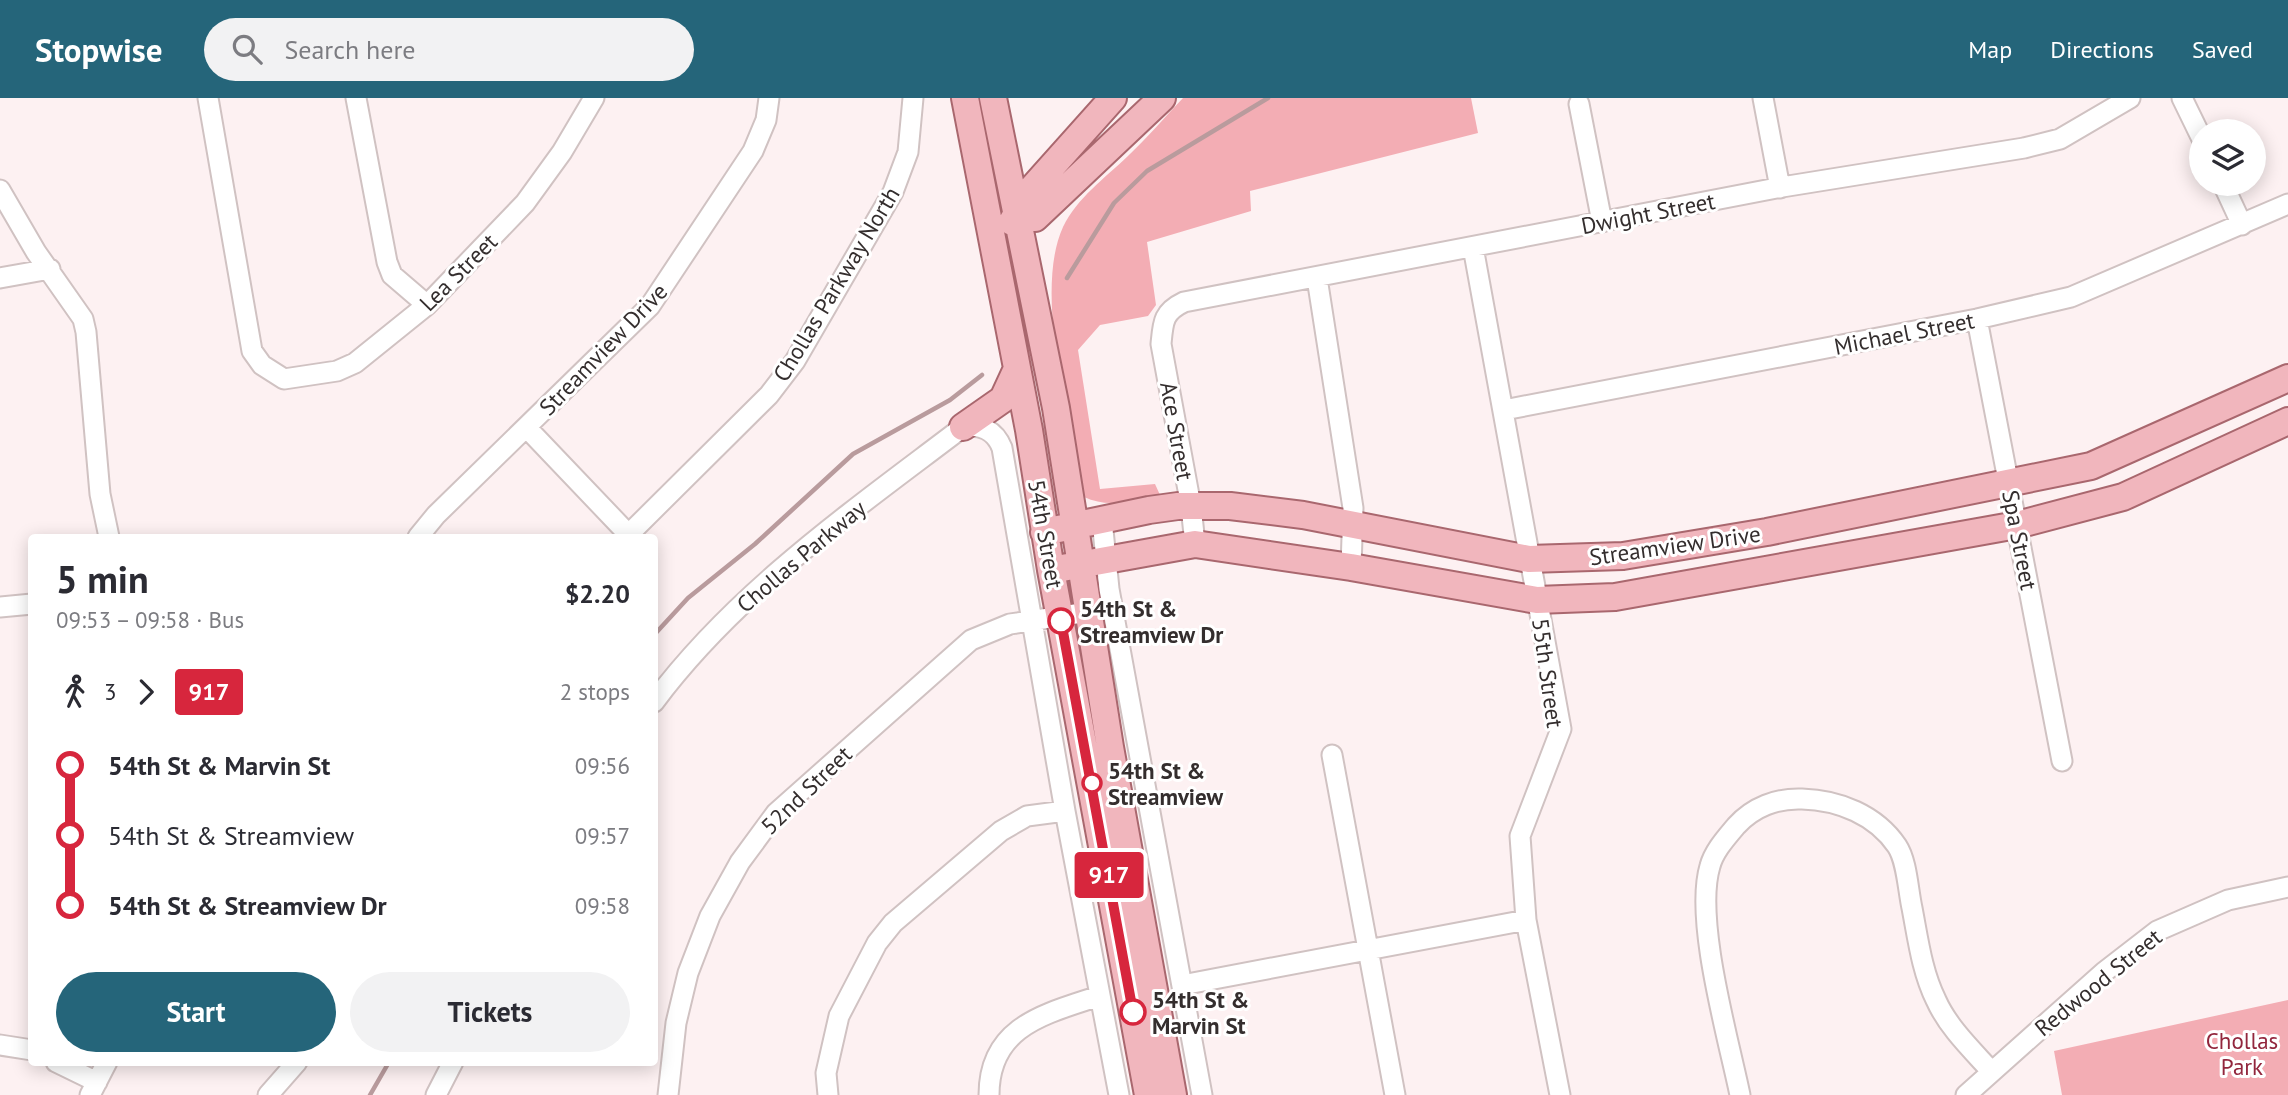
<!DOCTYPE html>
<html lang="en">
<head>
<meta charset="utf-8">
<style>
	:root { --surface:#fff; --page:#f2f2f3; --text:#2b2b33; --muted:#7c7c81; --accent:#25657a }
	body { margin:0; font-family:"PT Sans",sans-serif; background:var(--page); color:var(--text); height:100vh; display:flex; flex-direction:column; font-size:26px; white-space:nowrap }
	* { box-sizing:border-box; margin:0 }
	p { font-size:23px; color:var(--muted) }
	.icon { flex:none; width:38px; height:38px; fill:none; stroke:currentColor; stroke-width:2; stroke-linecap:round; stroke-linejoin:round }
	.map { position:relative; flex:1; overflow:hidden }
	.side { position:absolute; left:28px; top:436px; width:630px; height:532px; display:flex; flex-direction:column; background:var(--surface); border-radius:7px; box-shadow:0 4px 18px #0003 }
	.side>* { flex:none }
	.badge { padding:0 14px; border-radius:5px; font-size:24px; line-height:46px }
	.buttons { position:absolute; left:2189px; top:21px; display:grid; gap:14px }
	.buttons a { display:grid; place-items:center; width:77px; height:77px; border-radius:50%; background:var(--surface); box-shadow:0 4px 18px #0003; font-size:35px }
	.map>.badge { position:absolute; translate:-50% -50%; box-shadow:0 0 0 4px #fff }
	.legs { display:flex; align-items:center; gap:10px; height:77px; padding:0 28px; font-size:23px }
	.legs p { margin-inline-start:auto }
	.summary { display:flex; align-items:center; justify-content:space-between; height:119px; padding:0 28px }
	h1 { font-size:38px; font-weight:700; line-height:52px }
	.cta { display:flex; gap:14px; margin-top:auto; padding:14px 28px }
	.cta a { flex:1; height:80px; border-radius:42px; background:var(--accent); color:#fff; font-size:28px; font-weight:700; line-height:80px; text-align:center }
	.cta a+a { background:var(--page); color:var(--text) }
	ul { padding:0 28px; list-style:none }
	li { display:flex; align-items:center; gap:24px; height:70px; font-size:26px }
	li i { display:grid; place-items:center; width:10px; height:100%; margin:0 9px; background:currentColor }
	li i::after { content:''; width:18px; height:18px; margin:-9px; border:5px solid; border-radius:50%; background:var(--surface) }
	li p { margin-inline-start:auto }
	li:first-child i { background:linear-gradient(#0000 50%,currentColor 0) }
	li:last-child i { background:linear-gradient(currentColor 50%,#0000 0) }
	header { display:flex; align-items:center; gap:42px; box-sizing:border-box; height:98px; padding:0 35px; background:var(--accent); color:#fff }
	header strong { font-size:33px }
	nav { display:flex; gap:38px; margin-inline-start:auto; font-size:24px }
	.search { width:490px; height:63px; background:var(--page); display:flex; align-items:center; gap:18px; box-sizing:border-box; padding:0 24px; border-radius:38px; color:var(--muted); font-size:26px }
	.map>svg:first-child { display:block }
</style>
</head>
<body>
<header>
<strong>Stopwise</strong>
<div class="search"><svg class="icon" aria-label="search" viewBox="0 0 24 24"><circle cx="10" cy="10" r="6"/><path d="M15 15l6 6"/></svg>Search here</div>
<nav><a>Map</a><a>Directions</a><a>Saved</a></nav>
</header>
<div class="map">
<svg width="2288" height="997" viewBox="0 0 2288 997">
	<rect width="100%" height="100%" fill="#fdf1f2"/>
	<!-- green -->
	<path fill="#f3adb4" d="M1183,0H1471L1478,35L1250,93L1251,113L1147,144L1156,207L1148,218L1100,227L1078,252L1100,391L1155,386L1160,397C1134,402 1109,411 1084,399C1070,329 1033,194 1063,129C1078,99 1104,81 1128,58C1147,40 1165,19 1183,0Z
		M2288,902V997H2062L2054,953Z"/>
	<g fill="none" stroke-linecap="round" stroke-linejoin="round">
		<!-- stream -->
		<path stroke="#b99b9d" stroke-width="4.5" d="M1067,180L1114,105L1147,73L1268,0
			M654,537L688,500L755,446L853,356L950,302L982,277
			M370,997L389,964"/>
		<defs>
			<path id="minor" d="M208,0L252,253L262,267L284,281L337,273L355,265L427,207L525,105L562,54L594,0
				M356,0L387,164L392,177L427,207
				M1763,0L1780,90
				M2182,0L2202,41
				M1579,6L1602,124
				M2223,86L2242,127
				M0,92L36,154L83,221L86,234L100,396L109,439
				M1473,149L1561,631L1520,738L1526,822L1560,997
				M0,180L50,171
				M1317,180L1353,410L1351,469
				M1977,221L2062,663
				M1504,312L1977,221L2071,199L2288,106
				M526,329L629,437
				M1102,422L1109,491L1202,997
				M418,439L436,417L650,208L753,53L766,22L769,0
				M626,439L769,297L795,263L893,94L908,54L913,0
				M1195,446L1191,408L1161,246C1163,224 1163,214 1184,204L1782,89L2024,50L2060,41L2130,0
				M0,509L32,506
				M654,604C737,493 854,412 963,329C981,326 995,332 1002,350L1065,713L1119,997
				M1332,657L1395,997
				M1182,887L1526,822
				M0,947L32,952
				M56,964L97,984
				M90,997L107,964
				M268,997L297,964
				M436,997L453,964
				M668,997L676,925L688,875L710,818L740,764L776,715L971,542L1010,526L1088,514
				M828,997L826,975L839,918L877,845L893,825L1001,733L1027,718L1065,713
				M989,997C989,928 1045,916 1099,898
				M1740,997C1728,939 1694,821 1710,768C1714,753 1726,740 1736,728C1753,709 1777,700 1802,701C1839,702 1876,717 1897,748C1907,763 1908,792 1912,810C1918,841 1922,874 1936,902C1948,929 1971,951 1991,973
				M1966,997L2104,874L2157,833L2228,802L2288,789"/>
			<path id="major" d="M965,0L1029,332L1051,472L1148,997
				M993,0L1056,310L1110,649L1173,997
				M1016,118L1035,120L1162,0
				M1012,124L1029,94L1113,0
				M963,329L1003,301L1015,275
				M1044,434L1149,412L1178,408H1230L1303,417L1529,461L1623,458L1767,434L2091,368L2288,280
				M1051,472L1195,446L1351,469L1537,502L1615,499L2017,427L2123,399L2288,323"/>
		</defs>
		<!-- minor casing -->
		<use href="#minor" stroke="#d0c2c2" stroke-width="23"/>
		<!-- major casing -->
		<use href="#major" stroke="#a9676e" stroke-width="30"/>
		<!-- minor -->
		<use href="#minor" stroke="#fff" stroke-width="19"/>
		<!-- major -->
		<use href="#major" stroke="#f1b6bd" stroke-width="26"/>
	</g>
	<g fill="none" stroke-linecap="round" stroke-linejoin="round">
		<defs>
			<path id="line-1" d="M1061,523L1133,914"/>
		</defs>
		<!-- line-1 casing -->
		<use href="#line-1" stroke="#fff" stroke-width="16"/>
		<!-- line-1 -->
		<use href="#line-1" stroke="#d7263d" stroke-width="10"/>
	</g>
	<!-- markers -->
	<g fill="#fff" stroke="#d7263d" stroke-width="3.5">
		<circle cx="1061" cy="523" r="12"/>
		<circle cx="1092" cy="685" r="9"/>
		<circle cx="1133" cy="914" r="12"/>
	</g>
	<g text-anchor="middle" dominant-baseline="central" stroke-width="6" stroke-linejoin="round" paint-order="stroke">
		<!-- street labels -->
		<g font-size="23" fill="#342e2e" stroke="#fff">
			<text transform="translate(1648 115) rotate(-11)">Dwight Street</text>
			<text transform="translate(458 174) rotate(-45)">Lea Street</text>
			<text transform="translate(836 186) rotate(-59)">Chollas Parkway North</text>
			<text transform="translate(1904 235) rotate(-11)">Michael Street</text>
			<text transform="translate(603 251) rotate(-46)">Streamview Drive</text>
			<text transform="translate(1177 333) rotate(80)">Ace Street</text>
			<text transform="translate(1046 436) rotate(80)">54th Street</text>
			<text transform="translate(2020 442) rotate(79)">Spa Street</text>
			<text transform="translate(1675 447) rotate(-8)">Streamview Drive</text>
			<text transform="translate(801 458) rotate(-40)">Chollas Parkway</text>
			<text transform="translate(1548 575) rotate(82)">55th Street</text>
			<text transform="translate(806 692) rotate(-44)">52nd Street</text>
			<text transform="translate(2098 884) rotate(-39)">Redwood Street</text>
		</g>
		<!-- stop labels -->
		<g font-size="23" font-weight="bold" fill="#342e2e" stroke="#fff" text-anchor="start">
			<text x="1080" y="510">54th St &amp;<tspan x="1080" dy="26">Streamview Dr</tspan></text>
			<text x="1108" y="672">54th St &amp;<tspan x="1108" dy="26">Streamview</tspan></text>
			<text x="1152" y="901">54th St &amp;<tspan x="1152" dy="26">Marvin St</tspan></text>
		</g>
		<!-- park labels -->
		<g font-size="23" fill="#92263d" stroke="#fff">
			<text x="2242" y="942">Chollas<tspan x="2242" dy="26">Park</tspan></text>
		</g>
	</g>
</svg>
<div class="buttons">
<a><svg class="icon" aria-label="layers" viewBox="0 0 24 24"><path d="M12 4l9 5-9 5-9-5zM3 14l9 5 9-5"/></svg></a>
</div>
<b class="badge" style="left:1109px;top:777px;background:#d7263d;color:#fff">917</b>
<section class="side">
<div class="summary"><div><h1>5 min</h1><p>09:53 – 09:58 · Bus</p></div><b>$2.20</b></div>
<div class="legs"><svg class="icon" aria-label="walk" viewBox="0 0 24 24"><circle cx="13" cy="4" r="2"/><path d="M13 8l-2 6 4 7M11 14l-3 7M7 12l3-4h3l4 4"/></svg>3<svg class="icon" aria-label="forward" viewBox="0 0 24 24"><path d="M9 5l7 7-7 7"/></svg><b class="badge" style="background:#d7263d;color:#fff">917</b><p>2 stops</p></div>
<ul>
<li><i style="color:#d7263d"></i><b>54th St &amp; Marvin St</b><p>09:56</p></li>
<li><i style="color:#d7263d"></i><span>54th St &amp; Streamview</span><p>09:57</p></li>
<li><i style="color:#d7263d"></i><b>54th St &amp; Streamview Dr</b><p>09:58</p></li>
</ul>
<div class="cta"><a>Start</a><a>Tickets</a></div>
</section>
</div>
</body>
</html>
